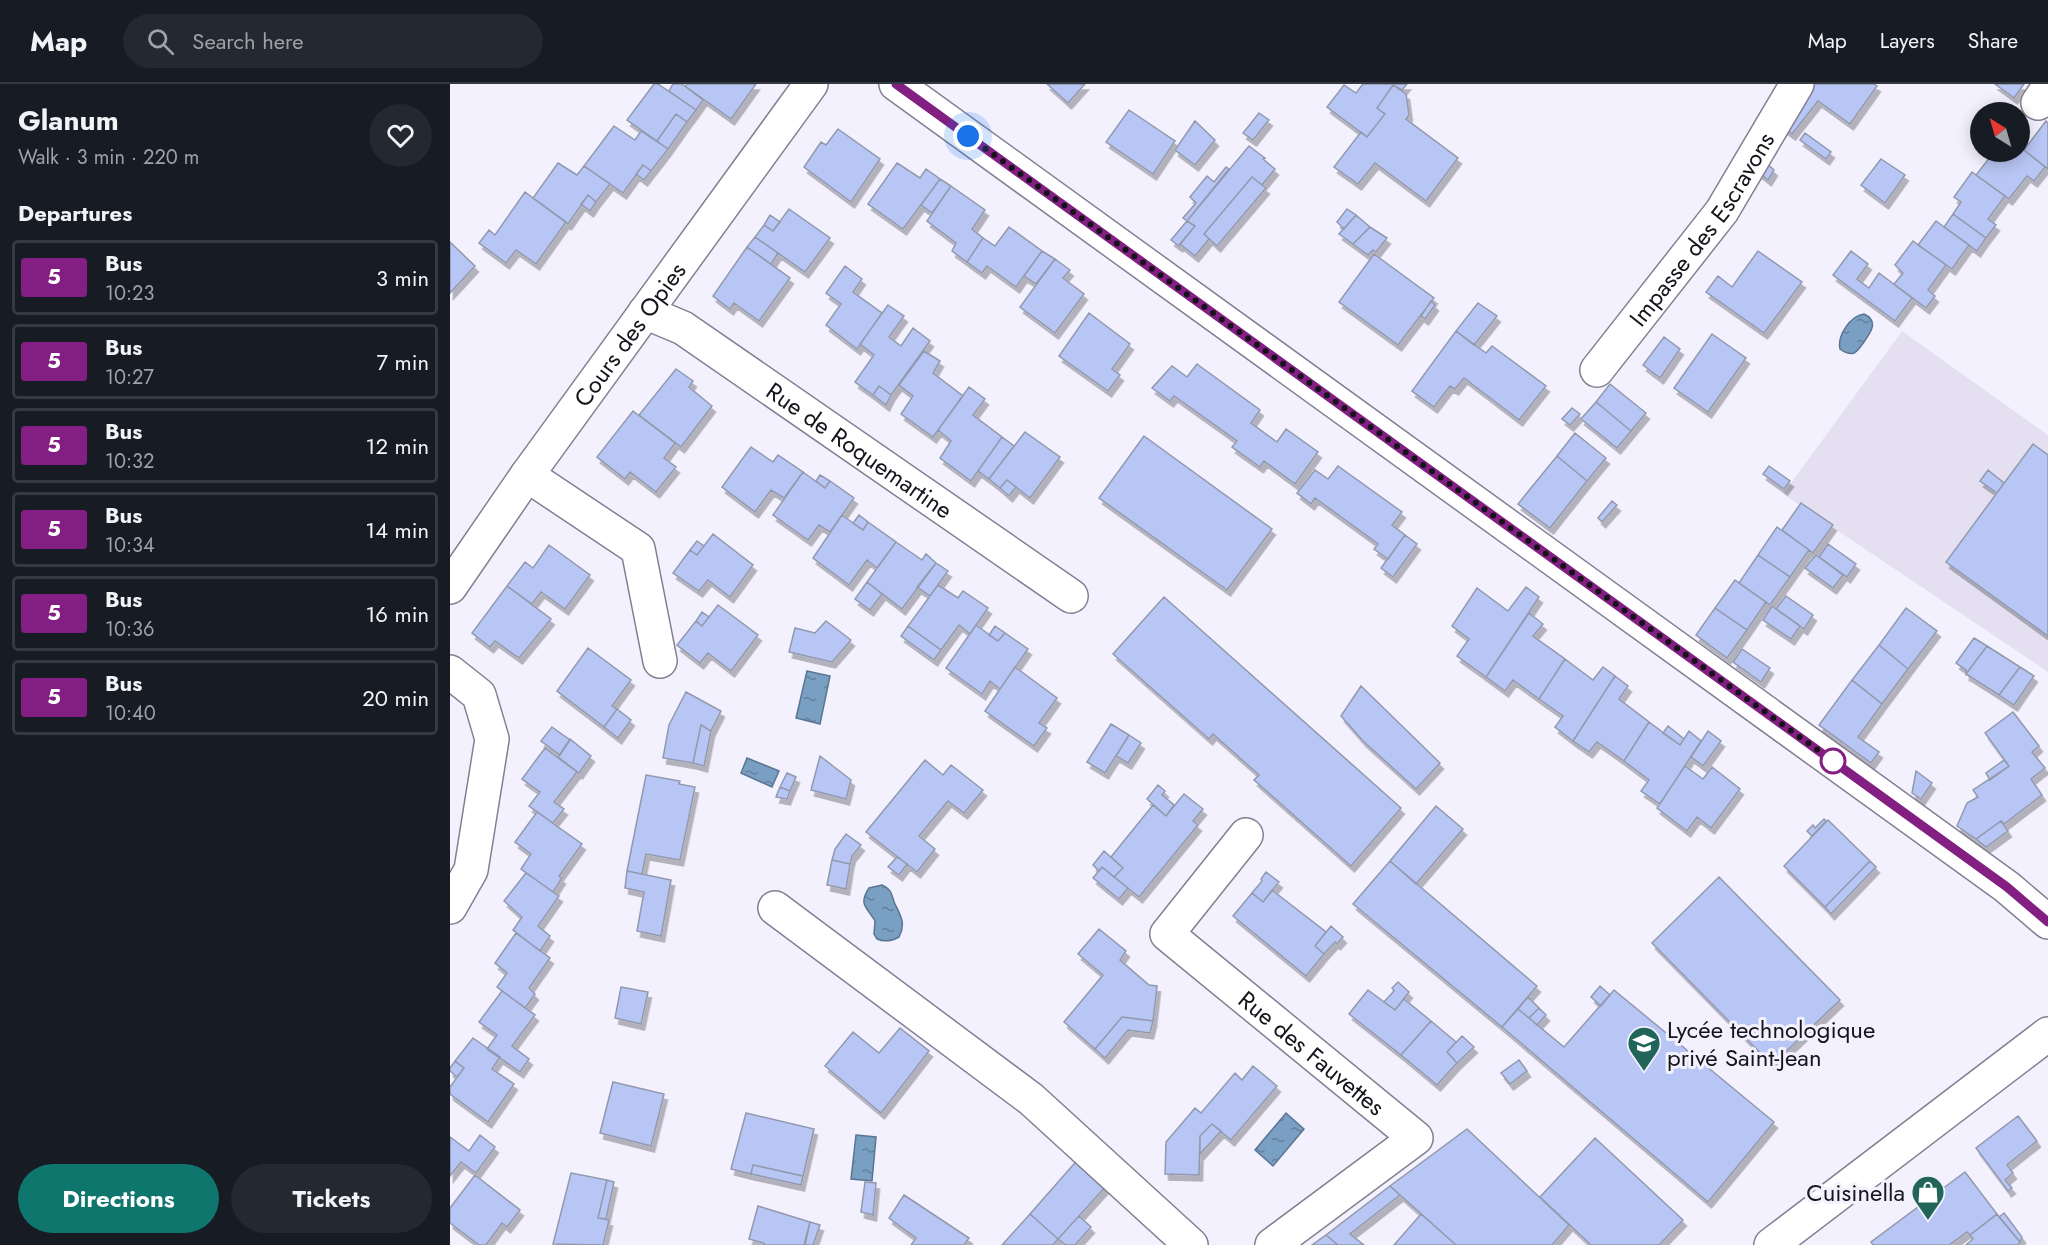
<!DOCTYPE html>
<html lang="en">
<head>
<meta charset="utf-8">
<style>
	:root { --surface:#171b24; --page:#242831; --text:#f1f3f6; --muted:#9ea1a6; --line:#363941; --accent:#0f766e }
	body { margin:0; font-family:Jost,sans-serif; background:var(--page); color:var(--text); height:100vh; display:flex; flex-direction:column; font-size:22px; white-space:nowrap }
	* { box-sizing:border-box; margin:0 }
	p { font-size:20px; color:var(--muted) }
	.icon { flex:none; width:33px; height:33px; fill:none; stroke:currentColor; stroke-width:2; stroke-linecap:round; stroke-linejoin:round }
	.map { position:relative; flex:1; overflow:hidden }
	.sheet { display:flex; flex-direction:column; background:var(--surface); width:450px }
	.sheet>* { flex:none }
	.badge { padding:0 12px; border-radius:4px; font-size:21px; line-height:39px }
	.needle { width:39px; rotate:323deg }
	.controls { position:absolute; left:1520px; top:18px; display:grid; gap:12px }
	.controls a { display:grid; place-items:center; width:60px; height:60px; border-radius:50%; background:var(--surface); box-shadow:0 3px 15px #0003; font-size:30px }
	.you { position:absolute; width:30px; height:30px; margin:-15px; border:4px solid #fff; border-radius:50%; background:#1a73e8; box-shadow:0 0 0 9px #1a73e833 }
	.map>.badge { position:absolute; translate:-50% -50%; box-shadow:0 0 0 3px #fff }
	h2 { padding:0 18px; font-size:22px; line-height:54px }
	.round { display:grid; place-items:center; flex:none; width:63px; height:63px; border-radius:32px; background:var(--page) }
	.headline { display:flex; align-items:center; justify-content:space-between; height:102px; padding:0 18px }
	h1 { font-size:28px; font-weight:700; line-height:45px }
	.primary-button { display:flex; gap:12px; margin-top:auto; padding:12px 18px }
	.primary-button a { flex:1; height:69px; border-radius:36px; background:var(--accent); color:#fff; font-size:24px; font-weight:700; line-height:69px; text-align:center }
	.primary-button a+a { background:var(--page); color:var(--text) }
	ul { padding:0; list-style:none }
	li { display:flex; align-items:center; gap:18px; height:75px; margin:0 12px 9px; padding:0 6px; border:3px solid var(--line); border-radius:6px }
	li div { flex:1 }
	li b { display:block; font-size:22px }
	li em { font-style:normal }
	li .badge { min-width:66px; font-weight:700; text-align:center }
	header { display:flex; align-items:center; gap:36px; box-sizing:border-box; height:84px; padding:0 30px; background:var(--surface); border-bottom:2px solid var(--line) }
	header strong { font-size:28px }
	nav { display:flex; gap:33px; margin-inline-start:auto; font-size:21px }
	.search { width:420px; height:54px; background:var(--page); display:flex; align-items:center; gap:15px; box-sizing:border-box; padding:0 21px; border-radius:33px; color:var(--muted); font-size:22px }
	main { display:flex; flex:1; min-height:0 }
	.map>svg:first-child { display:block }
</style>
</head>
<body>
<header>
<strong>Map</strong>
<div class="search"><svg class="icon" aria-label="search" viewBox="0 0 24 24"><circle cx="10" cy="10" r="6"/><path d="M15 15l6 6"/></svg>Search here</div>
<nav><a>Map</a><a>Layers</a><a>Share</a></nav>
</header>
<main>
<section class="sheet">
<div class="headline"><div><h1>Glanum</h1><p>Walk · 3 min · 220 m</p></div><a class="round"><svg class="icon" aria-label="heart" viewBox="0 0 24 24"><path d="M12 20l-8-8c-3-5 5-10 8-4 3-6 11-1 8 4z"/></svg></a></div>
<h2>Departures</h2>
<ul>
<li><span class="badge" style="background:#831f82;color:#fff">5</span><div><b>Bus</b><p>10:23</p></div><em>3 min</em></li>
<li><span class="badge" style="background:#831f82;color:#fff">5</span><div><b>Bus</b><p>10:27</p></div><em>7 min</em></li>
<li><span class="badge" style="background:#831f82;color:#fff">5</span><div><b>Bus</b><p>10:32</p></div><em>12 min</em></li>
<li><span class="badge" style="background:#831f82;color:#fff">5</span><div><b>Bus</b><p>10:34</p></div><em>14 min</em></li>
<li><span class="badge" style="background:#831f82;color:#fff">5</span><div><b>Bus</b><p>10:36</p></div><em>16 min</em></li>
<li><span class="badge" style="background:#831f82;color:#fff">5</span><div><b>Bus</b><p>10:40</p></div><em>20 min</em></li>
</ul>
<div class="primary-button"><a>Directions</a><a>Tickets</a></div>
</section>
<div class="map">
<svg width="1598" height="1161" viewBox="0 0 1598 1161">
	<defs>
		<pattern id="water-ripples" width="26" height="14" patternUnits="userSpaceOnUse" patternTransform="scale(1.5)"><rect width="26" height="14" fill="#799fc3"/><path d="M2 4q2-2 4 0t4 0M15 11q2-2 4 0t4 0" fill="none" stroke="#62809e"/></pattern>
		<filter id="shadow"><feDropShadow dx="3.5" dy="6" stdDeviation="0" flood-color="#0004"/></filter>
	</defs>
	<rect width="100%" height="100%" fill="#f4f1ff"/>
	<!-- built -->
	<path fill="#e4e0f2" d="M1452,247L1598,351V588L1333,410Z"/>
	<!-- water -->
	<path fill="url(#water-ripples)" stroke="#5b7591" stroke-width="1.5" d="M1414,230C1429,237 1421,248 1414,258C1411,262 1408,267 1404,269C1399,271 1394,268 1390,265C1387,252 1400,232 1414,230Z
		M357,587L380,592L370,640L346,634Z
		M297,674L329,687L322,703L291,689Z
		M432,801C443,806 441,811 445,820C451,832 456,840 449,853C442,857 434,858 427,855L424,850L425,837C417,823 408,821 419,804Z
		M836,1029L854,1045L823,1082L805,1066Z
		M406,1051L426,1053L422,1097L401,1095Z"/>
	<!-- building -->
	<path fill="#b7c6f4" stroke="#9299ad" stroke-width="1.5" filter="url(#shadow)" d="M204,0H208L246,26L237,38L226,30L207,57L177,36Z
		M223,0H232L253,16L246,26L219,7Z
		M237,0H306L281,35L235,2Z
		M597,0H635L618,19Z
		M913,0H957L952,6L943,1L927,24L935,30L917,53L877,23L894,1L906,9Z
		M1357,0H1424L1427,2L1400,40L1368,17L1342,50L1328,40Z
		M1545,0H1574L1564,14Z
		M943,1L956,10L959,31L956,35L1008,74L976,117L925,79L908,100L884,83L911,48L917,53L935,30L927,24Z
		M679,26L725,57L703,90L656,58Z
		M809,29L819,36L803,56L793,49Z
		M226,30L237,38L218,65L207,57Z
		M745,37L765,56L745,81L725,66Z
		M1596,37L1598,39V85L1574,66Z
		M164,42L185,56L191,47L218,65L201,87L193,81L173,109L134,82Z
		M388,45L430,75L401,118L354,83L371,58L376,61Z
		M1355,49L1381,68L1376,75L1350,56Z
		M799,62L815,74L813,75L825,85L812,101L802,93L754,150L759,155L745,172L730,160L745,142L737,137Z
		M1569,62L1595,83L1584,97L1577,92L1559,115L1526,91L1544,68L1552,72L1556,68H1569Z
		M1431,75L1455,91L1435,119L1411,101Z
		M1315,78L1324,86L1318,96L1308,88Z
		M108,79L127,91L134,82L160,100L146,118L138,111L118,140L83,114Z
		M447,79L470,94L476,85L490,95L453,145L418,120Z
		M193,81L201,87L194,96L186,90Z
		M776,83L779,85L737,137L733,134L746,119L740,113L757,92L764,98Z
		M1522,88L1555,112L1538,135L1546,141L1536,154L1503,130L1511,118L1504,113Z
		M802,93L816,104L767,162L754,150Z
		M490,95L501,102L482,129L471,121Z
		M501,102L535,126L522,145L533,154L517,178L502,167L506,159L477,137Z
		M75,108L116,138L86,180L66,166L56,179L29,159L39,146L45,151Z
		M138,111L146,118L140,127L131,120Z
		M339,125L380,154L355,188L305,153L314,141L323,147Z
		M897,125L906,131L894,145L887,138Z
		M1503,130L1536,154L1527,167L1494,143Z
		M320,131L330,138L323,147L314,141Z
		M906,131L920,143L903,160L889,150Z
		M737,137L745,142L729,162L721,156Z
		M1486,137L1519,161L1502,185L1468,161Z
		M559,143L592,167L566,203L537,182L532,189L517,178L533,154L545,162Z
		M920,143L937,154L926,168L923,166L918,171L903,160Z
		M305,153L328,169L321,180L297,163Z
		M1463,157L1496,181L1478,206L1485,212L1476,224L1444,200L1453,189L1445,181Z
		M0,158L25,182L0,209Z
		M297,163L340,194L309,237L284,219L280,225L263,212Z
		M592,167L605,175L586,200L574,192Z
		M1308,167L1352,198L1314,249L1256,208L1268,192L1282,203Z
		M1401,167L1418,180L1407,195L1419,204L1429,189L1462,214L1445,237L1383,191Z
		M924,170L984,214L948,261L889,218Z
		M605,175L620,186L613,194L634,210L605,249L570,223Z
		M395,182L412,195L403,208L432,229L407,265L376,241L391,220L376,209Z
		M981,217L985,221L975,235L971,232Z
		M1028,219L1047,232L1024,261L1006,247Z
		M438,221L454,232L439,253L451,262L463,244L480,257L441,311L429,302L423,311L405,298L424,271L410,260Z
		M639,229L680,260L662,285L670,291L658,307L609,272Z
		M1006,247L1036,269L1042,262L1096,302L1069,336L1014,294L1005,305L1000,302L984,323L962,307Z
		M1262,250L1296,274L1258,328L1224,304Z
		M1214,253L1230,265L1210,294L1193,281Z
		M474,267L490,277L483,289L513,312L483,353L451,330L463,312L449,301Z
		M747,280L810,326L801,339L827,358L836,345L868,368L845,400L814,377L810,383L782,363L787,357L724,312L720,317L702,304L722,282L737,293Z
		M226,285L243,297L239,303L262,322L231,363L189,331Z
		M1160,300L1196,329L1181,347L1146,318Z
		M429,302L441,311L436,321L423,311Z
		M519,303L535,315L523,331L552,353L521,397L490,374L501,357L488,346Z
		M1146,318L1181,347L1167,364L1131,335Z
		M1122,324L1130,330L1120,341L1112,335Z
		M183,327L225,359L214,374L226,383L206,408L180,388L175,395L147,373Z
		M575,348L610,373L580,414L557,396L550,404L539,395Z
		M1125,349L1156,374L1137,397L1107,372Z
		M694,352L822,445L777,506L649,414Z
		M552,353L564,362L539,395L528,387Z
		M1583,360L1598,371V552L1496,478Z
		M301,363L323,378L328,371L353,388L334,414L321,406L305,428L272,403Z
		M1107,372L1137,397L1100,444L1068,420Z
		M888,382L952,428L942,441L955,451L938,475L924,465L928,460L865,414L861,420L847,409L865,386L878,395Z
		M1319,382L1340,397L1334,405L1313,390Z
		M1538,386L1554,399L1547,409L1530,397Z
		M353,388L375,404L380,397L404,414L380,448L369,441L358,456L323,431Z
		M370,391L380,397L375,404L366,397Z
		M557,396L566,403L559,412L550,404Z
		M1162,417L1167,421L1152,438L1148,434Z
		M1351,419L1383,441L1363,469L1332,446Z
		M392,431L413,446L418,438L446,458L427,484L417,476L399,501L363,474Z
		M409,431L418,438L413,446L403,439Z
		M1327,443L1359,466L1340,493L1308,471Z
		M263,450L303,481L280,513L258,496L249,507L223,489L240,466L247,471Z
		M955,451L967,460L943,493L931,484Z
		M247,457L254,462L247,471L240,466Z
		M446,458L472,476L476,470L486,479L452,525L417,498Z
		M1378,460L1406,480L1397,493L1369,473Z
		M99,461L140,491L115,525L91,508L82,520L57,502L75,478L83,484Z
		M1308,471L1340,493L1320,521L1289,499Z
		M1366,471L1393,491L1383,504L1355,484Z
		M486,479L498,487L480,512L467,503Z
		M1285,496L1316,518L1297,546L1265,524Z
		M417,498L432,510L420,526L405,515Z
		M488,501L508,514L513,507L538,524L520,550L509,541L491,566L458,542Z
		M57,502L101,535L69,574L45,557L40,563L22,549Z
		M1076,503L1089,513L1036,593L1007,572L1019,555L1002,542L1027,504L1058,527Z
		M1336,512L1363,531L1354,545L1326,525Z
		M714,513L951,724L901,782L804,696L809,691L763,650L759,655L663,570Z
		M268,521L308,551L281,587L258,569L250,579L227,561L246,537L252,542Z
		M1322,522L1350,542L1341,555L1313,536Z
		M1265,524L1297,546L1277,574L1246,551Z
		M1456,524L1487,547L1458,585L1429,561Z
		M252,528L259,533L252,542L246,537Z
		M1079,529L1093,540L1083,552L1115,575L1089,615L1063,596L1055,607L1036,593Z
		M376,537L401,556L382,578L339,568L345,544L365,549Z
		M526,541L548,557L555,549L578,565L550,605L540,597L532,610L496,584Z
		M458,542L491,566L484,576L451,552Z
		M545,542L555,549L548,557L539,551Z
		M1524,554L1537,562L1516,590V586L1506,579Z
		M1429,561L1458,585L1432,620L1402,596Z
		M1537,562L1570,583L1549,611L1516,590Z
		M138,564L181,596L162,622L167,625L154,643L107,607Z
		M1292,565L1320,584L1311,598L1283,578Z
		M1115,575L1143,596L1153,583L1165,592L1123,657L1105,643L1113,632L1089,615Z
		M565,583L607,614L589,639L597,644L584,662L535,627Z
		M1570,583L1584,592L1564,621L1549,611Z
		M1165,592L1178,602L1169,615L1199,638L1174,677L1147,658L1139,668L1123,657Z
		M1402,596L1432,620L1408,653L1429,668L1421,679L1369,641Z
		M911,602L990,679L966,705L913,657L891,632Z
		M236,608L271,627L261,647L251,641L243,679L213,674L219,641Z
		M167,625L181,636L168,654L154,643Z
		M1563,628L1589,662L1582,668L1595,684L1581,695L1592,711L1554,740L1551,737L1526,755L1507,742L1517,719L1528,713L1523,706L1559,682L1535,649Z
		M1199,638L1230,661L1239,647L1251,657L1210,720L1191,707L1199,696L1174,677Z
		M661,640L679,651L655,689L637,678Z
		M251,641L261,647L254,682L243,679Z
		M1218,642L1234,655L1230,661L1213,649Z
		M102,643L120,656L110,671L91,657Z
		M1258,647L1271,657L1253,682L1241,673Z
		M679,651L691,659L678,679L666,672Z
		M120,655L141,672L129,689L108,673Z
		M95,664L127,688L104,718L114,725L103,739L79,722L90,708L72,695Z
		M370,672L401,696L396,715L361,706Z
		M475,676L493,691L501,681L533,706L514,729L498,717L469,752L485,765L467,788L416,748Z
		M1554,676L1559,682L1540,696L1536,689Z
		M1235,682L1253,695L1262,683L1290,705L1261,744L1247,733L1237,747L1207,724Z
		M1466,687L1482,699L1471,715L1462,709Z
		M337,689L346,693L340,707L330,703Z
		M196,691L230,697L229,700L245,703L230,776L196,770L192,790L177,787Z
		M708,701L715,707L712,711L724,721L716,732L697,715Z
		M330,703L340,707L337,715L326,713Z
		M734,710L753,725L743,737L748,741L689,813L664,793L673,784L661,773L703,721L716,732Z
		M986,722L1013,745L966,800L940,777Z
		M87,728L132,760L109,792L112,794L103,808L71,785L81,770L65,758Z
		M1374,735L1376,737L1362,752L1357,747L1363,741L1365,744Z
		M1378,736L1420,777L1375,823L1334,782Z
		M1551,737L1558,747L1536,763L1526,755Z
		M396,750L411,761L402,772L400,780L382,776L385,765Z
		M654,767L673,784L664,793L652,783L649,787L643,781Z
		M447,773L457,780L449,791L438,783Z
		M382,776L400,780L396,805L377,801Z
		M940,777L1087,902L1052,943L903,820Z
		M1420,777L1426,783L1381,830L1375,823Z
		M652,783L678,804L669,815L643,794Z
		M177,787L221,796L211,852L187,847L194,808L175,804Z
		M816,788L829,798L813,818L802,809L812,797L811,795Z
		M76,789L109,812L88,842L100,852L90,867L63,846L72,833L54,817Z
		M1269,793L1390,916L1322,981L1202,859Z
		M822,806L876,848L865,862L874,870L856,892L783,832L802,809L813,818Z
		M881,842L893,853L887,860L885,858L874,870L865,862Z
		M649,845L676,867L670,876L699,901L707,902L703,937L672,933L645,965L614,938L653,891L628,870Z
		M66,849L100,874L79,904L85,910L75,924L47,903L57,889L45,879Z
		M948,898L959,908L945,926L934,918L944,907L942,904Z
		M1150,902L1160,911L1151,922L1141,913Z
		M171,903L198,908L191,940L165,934Z
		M918,906L945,926L954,915L981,937L951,971L899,930Z
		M1164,906L1324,1038L1258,1118L1052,943L1068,925L1114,963Z
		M52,907L85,931L62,962L79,975L70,988L37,965L47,951L29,938Z
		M1078,913L1089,924L1079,934L1068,925Z
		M1089,924L1096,931L1087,941L1079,934Z
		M672,933L703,937L700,949L678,946L655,974L645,965Z
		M981,937L1006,958L997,968L1007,979L987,1001L951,971Z
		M450,944L479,967L431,1029L375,982L403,948L429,969Z
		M1012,952L1024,963L1007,979L997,968Z
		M23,954L50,973L42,985L64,1000L38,1038L0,1010V1003L14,984L5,977Z
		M1069,976L1077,987L1060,1000L1051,989Z
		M5,977L14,984L7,993L0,987V984Z
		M803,982L827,1002L781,1056L762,1040L750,1052L749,1091L715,1090L716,1058L745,1024L751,1029L785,989L792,996Z
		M163,998L214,1010L201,1062L150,1049Z
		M296,1029L364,1045L353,1092L303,1081L301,1090L281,1085Z
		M1568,1032L1587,1057L1557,1081L1563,1089L1555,1096L1562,1104L1558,1107L1526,1064Z
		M762,1040L771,1047L750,1070V1052Z
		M1017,1045L1119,1141L1102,1161H1006L940,1102Z
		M30,1051L45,1063L26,1089L11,1078L0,1092V1053L19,1067Z
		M1145,1054L1233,1136L1209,1161H1141L1090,1113Z
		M630,1073L659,1099L608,1155L580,1130Z
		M303,1081L353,1092L351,1101L301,1090Z
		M1515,1088L1547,1130L1520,1151L1517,1148L1499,1161H1423L1421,1158Z
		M121,1089L157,1096L148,1134L159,1136L153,1161L103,1160Z
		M25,1091L70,1126L57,1143L52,1139L36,1161H29L0,1139V1124Z
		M157,1096L164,1098L156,1135L148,1134Z
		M415,1098L426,1099L423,1131L411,1128Z
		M940,1102L950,1111L900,1150L914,1161H888L876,1151Z
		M454,1111L519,1154L514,1161H461L466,1154L439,1134Z
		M308,1122L360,1138L354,1161H314V1159L299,1155Z
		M1554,1129L1572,1153L1570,1158L1549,1133Z
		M580,1130L608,1155L603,1161H552Z
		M971,1130L1006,1161H944Z
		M1547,1130L1570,1158L1568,1161H1516L1523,1155L1520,1151Z
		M629,1132L641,1143L625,1161H616L608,1155Z
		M360,1138L370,1141L363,1161H355Z
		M876,1151L888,1161H862Z"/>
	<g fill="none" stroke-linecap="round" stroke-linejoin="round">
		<defs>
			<g id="minor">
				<path d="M446,0L1557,803L1598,838"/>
				<path d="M1588,19L1598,4"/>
				<path id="s1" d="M195,228L233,244L621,512"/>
				<path id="s2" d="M1147,286L1272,127L1347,0"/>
				<path d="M77,391L188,465L210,577"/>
				<path id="s3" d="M0,503L77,391L361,0"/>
				<path d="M0,588L29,611L42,655L21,786L0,823"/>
				<path id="s4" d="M796,751L717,850L966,1054L822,1161"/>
				<path d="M325,824L581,1015L741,1161"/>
			</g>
			<path id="primary" d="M1321,1161L1598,950"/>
		</defs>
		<!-- minor casing -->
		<use href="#minor" stroke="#837f93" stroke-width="36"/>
		<!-- primary casing -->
		<use href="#primary" stroke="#837f93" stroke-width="36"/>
		<!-- minor -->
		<use href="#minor" stroke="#fff" stroke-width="33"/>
		<!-- primary -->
		<use href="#primary" stroke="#fff" stroke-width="33"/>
	</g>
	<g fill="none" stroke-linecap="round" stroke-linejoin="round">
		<defs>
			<path id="line" d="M446,0L1521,777L1557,803L1598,838"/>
		</defs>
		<!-- line casing -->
		<use href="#line" stroke="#fff" stroke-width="14"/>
		<!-- line -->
		<use href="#line" stroke="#831f82" stroke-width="9"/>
		<!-- walk -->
		<path stroke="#15141b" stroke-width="6" stroke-dasharray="0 10.8" d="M518,52L1383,677"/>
	</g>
	<!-- icons -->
	<defs>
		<symbol id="school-pin" viewBox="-11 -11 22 30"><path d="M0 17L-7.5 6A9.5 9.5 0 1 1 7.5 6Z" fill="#206558" stroke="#f4f1ff"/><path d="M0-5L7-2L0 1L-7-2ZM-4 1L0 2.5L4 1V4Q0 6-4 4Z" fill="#fff"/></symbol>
		<symbol id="shop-pin" viewBox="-11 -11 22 30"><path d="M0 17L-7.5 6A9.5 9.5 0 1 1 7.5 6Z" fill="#206558" stroke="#f4f1ff"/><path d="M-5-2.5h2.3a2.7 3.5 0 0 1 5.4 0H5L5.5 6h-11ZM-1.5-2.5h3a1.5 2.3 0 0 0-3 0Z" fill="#fff"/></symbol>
	</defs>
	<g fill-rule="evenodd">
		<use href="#school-pin" x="1175" y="940" width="38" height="52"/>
		<use href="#shop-pin" x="1459" y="1089" width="38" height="52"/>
	</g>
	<!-- markers -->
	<circle fill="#fff" stroke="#831f82" stroke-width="3" cx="1383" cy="677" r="12"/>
	<g text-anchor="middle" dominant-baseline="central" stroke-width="6" stroke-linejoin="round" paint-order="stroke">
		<!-- street labels -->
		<g font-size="24" fill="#15141b" stroke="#f4f1ff">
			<text stroke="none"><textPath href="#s2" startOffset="176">Impasse des Escravons</textPath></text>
			<text stroke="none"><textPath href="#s3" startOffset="310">Cours des Opies</textPath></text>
			<text stroke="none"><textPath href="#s1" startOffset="256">Rue de Roquemartine</textPath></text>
			<text stroke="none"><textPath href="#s4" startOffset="314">Rue des Fauvettes</textPath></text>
		</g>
		<!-- poi labels -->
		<g font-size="24" fill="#15141b" stroke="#f4f1ff" text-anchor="start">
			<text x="1217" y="945">Lycée technologique<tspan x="1217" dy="28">privé Saint-Jean</tspan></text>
			<text x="1455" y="1108" text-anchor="end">Cuisinella</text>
		</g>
	</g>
</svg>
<div class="controls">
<a><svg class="needle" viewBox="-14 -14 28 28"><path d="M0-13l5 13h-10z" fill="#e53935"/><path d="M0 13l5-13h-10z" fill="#9ea1a6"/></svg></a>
</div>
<div class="you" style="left:518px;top:52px"></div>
</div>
</main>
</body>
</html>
